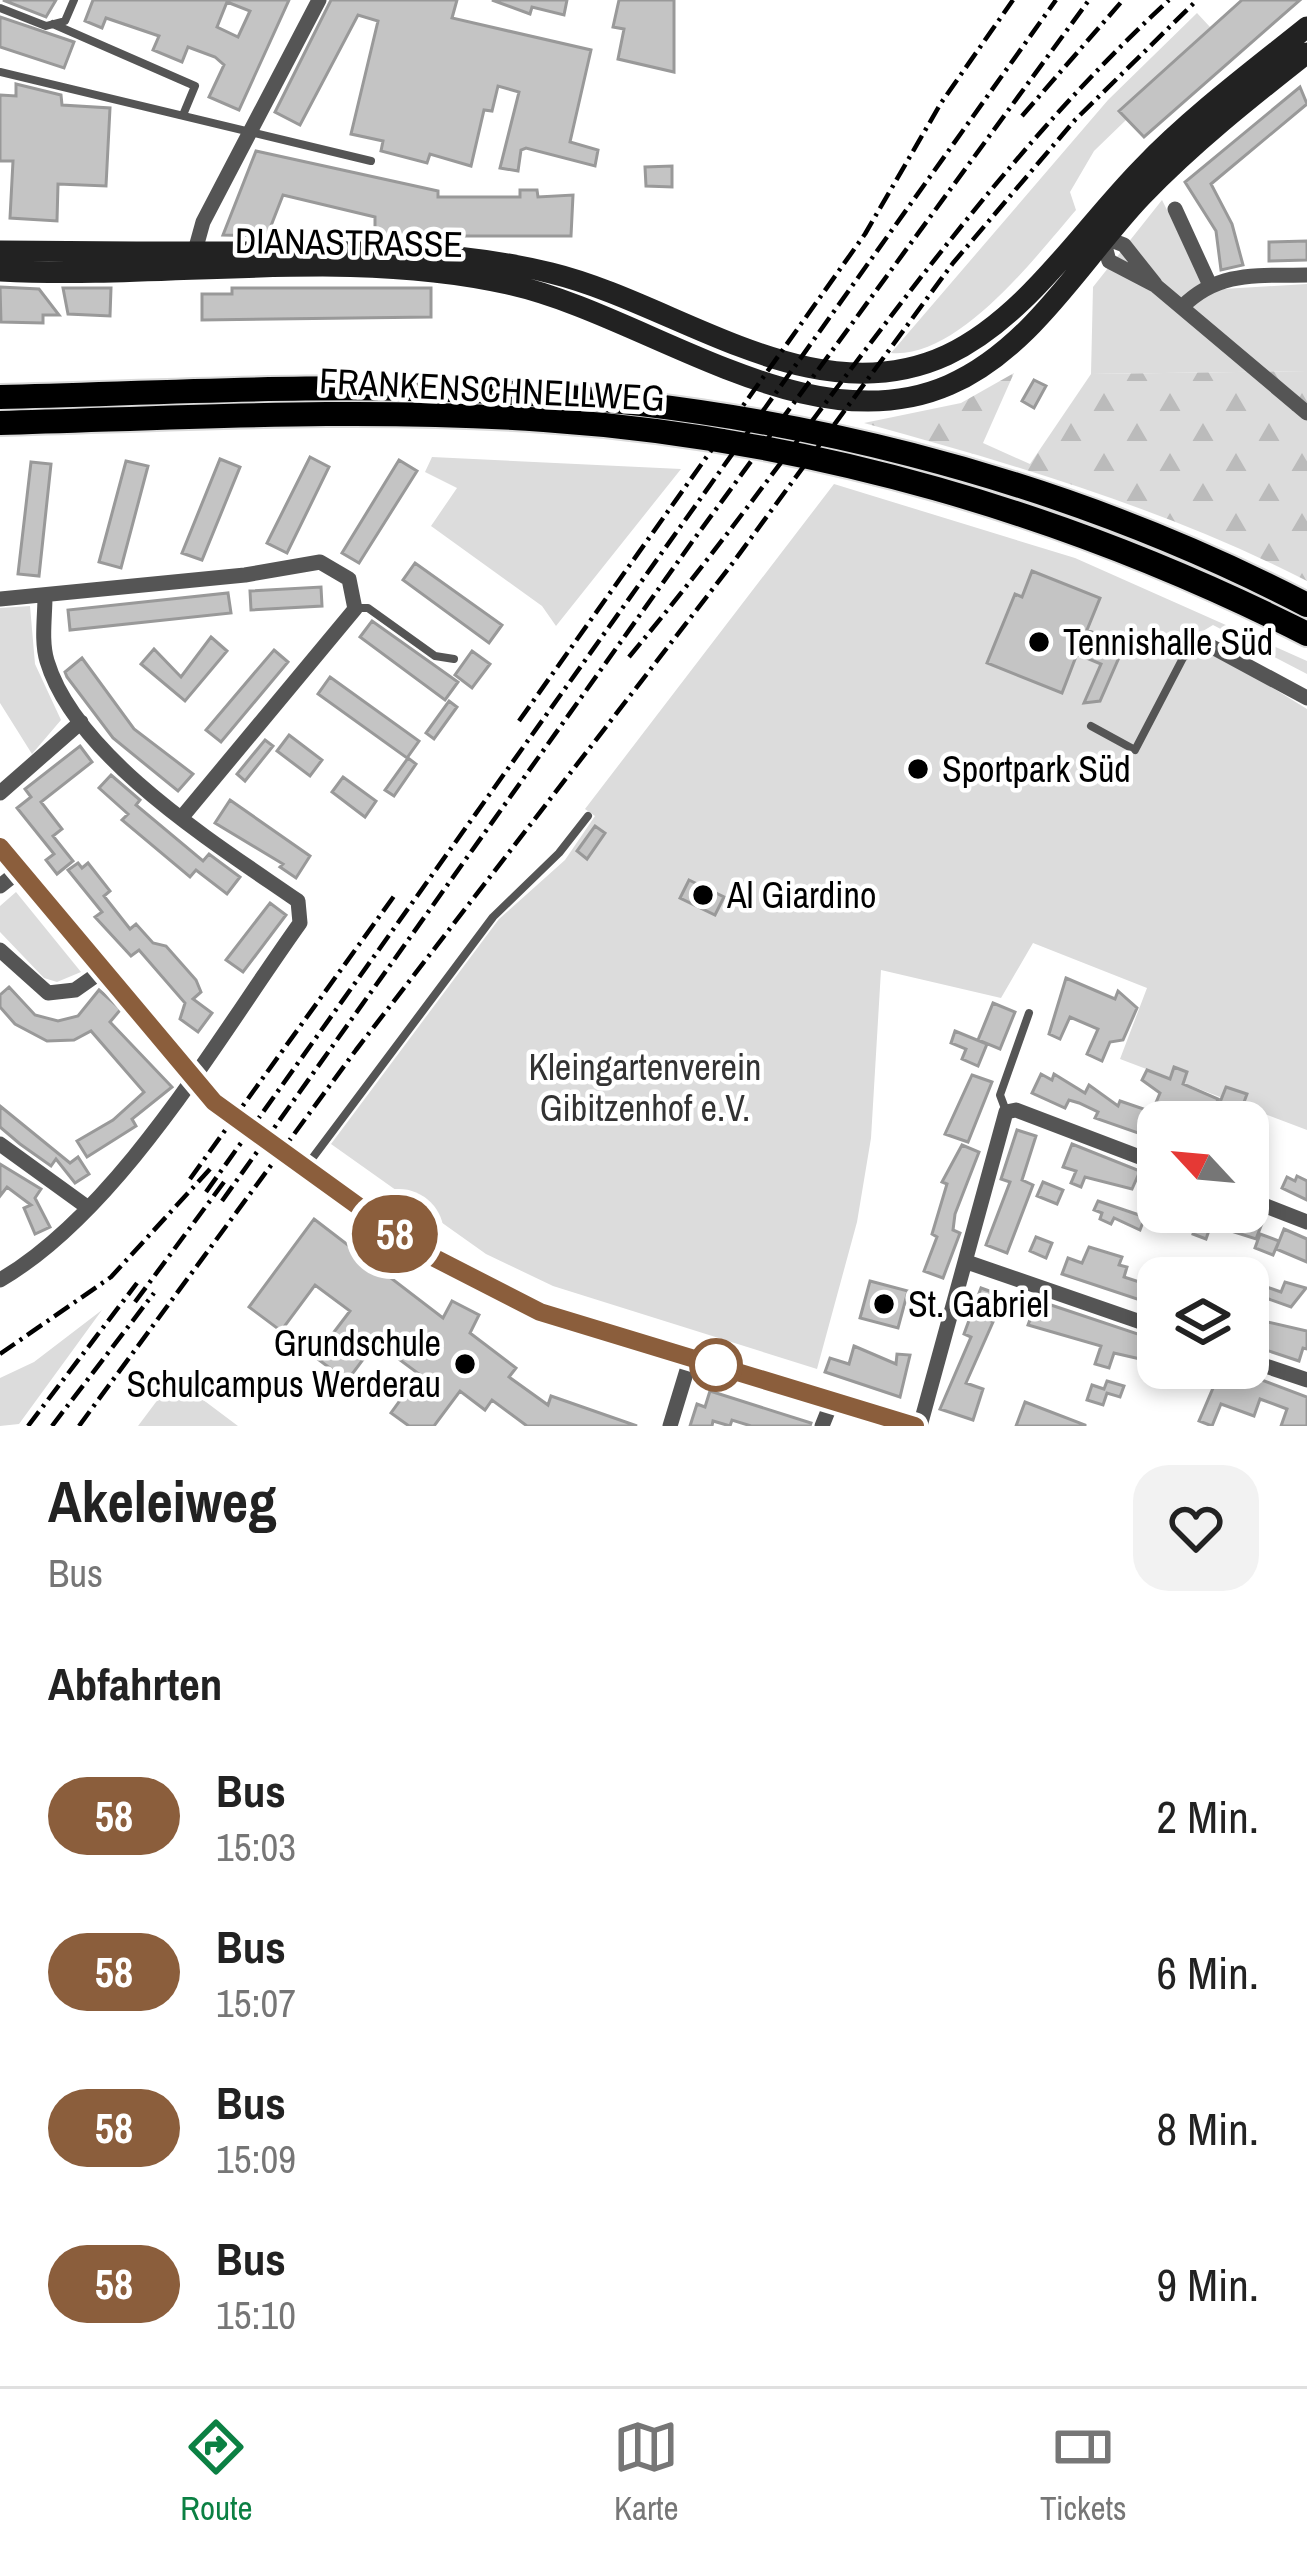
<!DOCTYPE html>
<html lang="de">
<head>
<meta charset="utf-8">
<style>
	:root { --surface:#fff; --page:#f2f2f2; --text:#222; --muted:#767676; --line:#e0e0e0; --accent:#0b8043 }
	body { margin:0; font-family:"Archivo Narrow",sans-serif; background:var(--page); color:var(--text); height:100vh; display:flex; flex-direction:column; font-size:45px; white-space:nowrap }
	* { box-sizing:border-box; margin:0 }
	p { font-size:39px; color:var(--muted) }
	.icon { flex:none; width:66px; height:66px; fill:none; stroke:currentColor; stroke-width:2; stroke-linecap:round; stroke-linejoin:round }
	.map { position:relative; height:1426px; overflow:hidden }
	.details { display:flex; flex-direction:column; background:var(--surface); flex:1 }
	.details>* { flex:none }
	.badge { padding:0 24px; border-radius:39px; font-size:42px; line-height:78px }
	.needle { width:78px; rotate:296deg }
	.buttons { position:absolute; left:1137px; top:1101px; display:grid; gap:24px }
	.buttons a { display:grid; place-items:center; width:132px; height:132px; border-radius:24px; background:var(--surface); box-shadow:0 6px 18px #0003; font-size:60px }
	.map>.badge { position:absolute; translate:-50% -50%; box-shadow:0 0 0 6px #fff }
	h2 { padding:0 48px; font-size:45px; line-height:108px }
	.round { display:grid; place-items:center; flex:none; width:126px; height:126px; border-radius:36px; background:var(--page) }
	.head { display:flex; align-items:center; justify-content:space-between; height:204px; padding:0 48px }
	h1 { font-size:57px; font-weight:800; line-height:90px }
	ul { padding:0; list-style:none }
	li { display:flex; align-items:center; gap:36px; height:156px; padding:0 48px }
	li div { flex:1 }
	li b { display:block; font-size:45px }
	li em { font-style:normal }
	li .badge { min-width:132px; font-weight:700; text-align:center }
	.dock { display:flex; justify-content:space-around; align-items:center; height:168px; border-top:3px solid var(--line); background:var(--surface); font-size:33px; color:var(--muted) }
	.dock a { display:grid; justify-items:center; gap:6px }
	.dock .selected { color:var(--accent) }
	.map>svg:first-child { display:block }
</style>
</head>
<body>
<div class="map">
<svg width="1307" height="1426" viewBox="0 0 1307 1426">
	<defs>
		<pattern id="forest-firs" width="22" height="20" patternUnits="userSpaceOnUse" patternTransform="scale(3)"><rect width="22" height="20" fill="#dcdcdc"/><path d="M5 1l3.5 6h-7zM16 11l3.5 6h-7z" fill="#bbb"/></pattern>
	</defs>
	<rect width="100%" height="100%" fill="#fff"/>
	<!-- green -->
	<path fill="#dcdcdc" d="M1197,13L1210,27L1120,111L1127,119L1094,151L1070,192L1076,210C1036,256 959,359 891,353L1108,100Z
		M1162,200L1207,290L1307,284V371L1091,374L1093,287Z
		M828,444L1064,510L1239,581L1307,615V626L822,452Z
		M432,457L681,469L556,626L542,606L431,526L457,488L425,472Z
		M834,484L1075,558L1307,661V674L1213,625L1188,640L1198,650L1208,648L1307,709V1130L1120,1059L1147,988L1033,943L1001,998L881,970L871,1138L857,1222L817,1369L553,1286L486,1254L331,1144L499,919L565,860L595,816L585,809Z
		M30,606L35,664L61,720L32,754L0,703V608Z
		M16,892L81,972L57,982L44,978L0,932V906Z
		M102,1310L19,1424L0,1426V1378L34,1362Z
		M174,1378L238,1426H138Z"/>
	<!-- forest -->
	<path fill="url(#forest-firs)" d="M1307,371V581C1166,509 1017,465 864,423L961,403L1014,373L983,443L1030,464L1091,374Z"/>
	<!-- building -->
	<path fill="#c4c4c4" stroke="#999" stroke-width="3" fill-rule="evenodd" d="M3,0H56L46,17Z
		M93,0H289L239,110L209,97L224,65L215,57L188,47L182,62L153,50L159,36L106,18L102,28L85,21ZM227,2L250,11L238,37L217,27Z
		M331,0H457L452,18L591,50L570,142L598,150L595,166L526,148L521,150L518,171L500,168L519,92L498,86L492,111L484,110L471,166L430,154L427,163L381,151L383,141L351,134L378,21L358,15L300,125L275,112Z
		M492,0H567L564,15L532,7L530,14Z
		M619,0H674V72L618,59L624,29L613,27Z
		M1242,0H1300L1144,137L1119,111Z
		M0,17L74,42L64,68L0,47Z
		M16,84L61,95L62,105L110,108L106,186L58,184L57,221L10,218L13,161H0V95L16,96Z
		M1300,87L1307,104L1211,184L1232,224L1243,265L1221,270L1216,231L1185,182Z
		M256,151L438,191V197H520V190H537L538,197L573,195L571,236H375V217L283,195L267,236L223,235Z
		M672,166V187L646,186L645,167Z
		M1307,241V260L1269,261V242Z
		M0,287L39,289L59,315H43V323L1,322Z
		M63,288H111L110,316L68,314Z
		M232,288H431V317L202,320V294H232Z
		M1034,380L1046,386L1034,408L1022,401Z
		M310,457L329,467L287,553L267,543Z
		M220,459L240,467L202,560L182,553Z
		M399,460L417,471L359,563L342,553Z
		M126,461L148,466L121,568L99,562Z
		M31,462L51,464L39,576L18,574Z
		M415,563L502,625L489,643L403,580Z
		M1032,571L1100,598L1087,630L1124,646L1100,701L1084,703L1101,664L1077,654L1062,693L987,663L1015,594L1022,597Z
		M321,587L322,606L251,610L250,591Z
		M228,593L231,613L70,630L68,610Z
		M372,621L458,682L445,700L360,637Z
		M211,637L227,651L185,701L141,664L154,649L181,677Z
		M274,650L288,662L221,742L206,730Z
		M472,651L490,664L472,688L455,675Z
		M82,658L134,729L193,774L178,791L113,738L67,677L65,672Z
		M330,677L419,741L407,758L318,694Z
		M449,701L457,707L434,739L426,733Z
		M289,735L322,760L310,776L277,751Z
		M265,740L273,746L245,781L237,774Z
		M80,746L92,762L41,802L62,829L53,836L73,861L57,874L46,860L54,854L17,808L31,797L25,789Z
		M408,758L416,764L394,796L385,790Z
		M111,775L140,800L136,805L203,861L209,854L240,877L227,894L196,870L190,877L122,820L128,814L99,788Z
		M343,777L376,801L365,817L332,792Z
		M230,800L310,856L296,878L280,867L283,864L215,823Z
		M595,826L605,833L587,859L577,851Z
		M78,863L82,868L88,863L110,891L104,896L130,929L136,924L153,943L166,946L196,980L201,992L193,999L212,1013L198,1032L180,1019L185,1003L139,950L131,956L95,917L102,912L68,870Z
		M689,880L724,897L715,915L680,898Z
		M270,903L286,915L243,972L226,960Z
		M1066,978L1115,999L1118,991L1137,1008L1123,1040L1110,1042L1102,1061L1087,1054L1098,1029L1070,1017L1060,1039L1049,1034Z
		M9,987L35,1015L58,1021L78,1016L99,990L121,1009L110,1022L172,1087L132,1119L136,1126L87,1157L77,1141L113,1120L144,1092L91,1031L74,1040L47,1041L15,1024L0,1007V995Z
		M993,1003L1015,1012L1000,1049L978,1040Z
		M955,1031L987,1044L978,1066L962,1059L966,1049L951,1043Z
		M1174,1067L1187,1072L1183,1084L1218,1099L1209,1122H1158V1140L1095,1118L1098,1112L1079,1103L1069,1100L1065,1108L1032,1093L1041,1074L1052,1080L1054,1074L1085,1093L1089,1085L1118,1106L1120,1101L1152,1112L1160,1093L1142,1080L1147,1070L1170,1079Z
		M972,1075L992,1082L968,1142L945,1134Z
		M1226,1087L1247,1094L1240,1113L1219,1105Z
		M0,1106L70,1163L78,1157L89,1174L75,1183L56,1159L51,1166L20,1144L0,1127Z
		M1017,1130L1036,1136L1022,1180L1033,1185L1007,1253L986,1245L1010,1182L1001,1179Z
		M1072,1144L1140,1171L1132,1189L1085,1177L1081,1187L1071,1183L1076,1171L1063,1167Z
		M962,1145L979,1152L955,1214L953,1230L960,1233L943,1278L924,1271L937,1237L932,1234L947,1184L942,1182Z
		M1248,1157L1263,1162L1253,1188L1248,1187Z
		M0,1164L41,1189L35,1198L50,1227L35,1234L24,1208L31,1205L7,1187L0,1196Z
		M1297,1176L1307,1181V1200L1282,1188L1287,1177L1295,1181Z
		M1043,1182L1063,1190L1057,1204L1037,1196Z
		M1098,1201L1145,1217L1140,1230L1114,1218L1111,1224L1100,1219L1102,1213L1094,1210Z
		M1200,1212H1248L1264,1218L1256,1239L1231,1231L1233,1223L1214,1216L1206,1239L1193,1234Z
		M314,1219L443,1318L452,1301L479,1315L470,1333L516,1368L509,1377L548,1405L551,1396L637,1426H527L492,1400L485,1410L460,1391L434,1426H409L391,1413L419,1374L376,1342L347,1381L315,1357L350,1311L315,1285L281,1331L249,1307Z
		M1284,1229L1307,1239V1262L1276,1249Z
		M1260,1234L1279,1241L1273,1255L1255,1248Z
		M1036,1237L1052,1243L1046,1258L1030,1251Z
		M1089,1247L1122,1257L1119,1265L1127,1267L1124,1277L1158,1288V1306L1062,1274L1068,1258L1082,1263Z
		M870,1281L908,1291L898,1328L860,1318Z
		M1253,1282L1281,1292L1285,1282L1306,1288L1291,1307L1249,1292Z
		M981,1288L992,1292L982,1317L993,1322L966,1383L983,1389L973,1420L940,1409L971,1337L964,1334Z
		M1051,1305L1147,1337L1158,1344V1363L1114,1353L1109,1368L1095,1364L1101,1346L1028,1325L1034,1309L1048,1315Z
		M1250,1318L1307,1331V1349L1303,1348L1299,1361L1248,1344Z
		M854,1346L896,1364L897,1354L910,1355L900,1397L825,1372L830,1358L849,1364Z
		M1164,1368H1230L1307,1397V1426H1281L1287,1409L1260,1399L1254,1416L1221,1404L1212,1426L1199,1421L1213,1388Z
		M1107,1381L1124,1386L1120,1397L1107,1393L1103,1405L1087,1400L1092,1385L1104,1389Z
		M710,1391L811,1423L810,1426H751L732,1420L730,1426L713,1421L712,1426H690L697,1404L705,1407Z
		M1025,1402L1085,1425V1426H1016Z"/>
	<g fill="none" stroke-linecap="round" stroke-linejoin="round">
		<!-- minor-tunnel -->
		<path stroke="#d9d9d9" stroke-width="15" stroke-dasharray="15 8" stroke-linecap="butt" d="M214,1102L288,1156"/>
		<defs>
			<path id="trunk" d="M0,397C164,393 329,383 492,392C773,405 1057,475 1307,605
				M0,423C181,418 363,407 544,420C810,438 1070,514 1307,634"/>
		</defs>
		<!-- trunk casing -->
		<use href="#trunk" stroke="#dbdbdb" stroke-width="28"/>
		<!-- service -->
		<path stroke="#555" stroke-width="8" d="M0,8L46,26L65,21L74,0
			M53,24L195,86L183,115
			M0,72L371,161
			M356,608H368L435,656L454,659
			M1091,726L1135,750L1183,658L1202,642
			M1006,1111L1000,1095L1029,1013
			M305,1168L493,917L559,853L588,816"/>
		<!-- minor -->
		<path stroke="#555" stroke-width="15" d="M1175,209L1209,283
			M1098,235L1124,245L1155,284
			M1103,239L1109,261L1155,285L1307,413
			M193,258L203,222L319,0
			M1182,307C1219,270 1258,276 1307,275
			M0,599L245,575L320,562L349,579L355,609L182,817
			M1203,642L1307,698
			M0,793L81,722
			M0,847L214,1102
			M0,886L19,871
			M0,950L48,993L75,990L102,971
			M0,1144L87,1207
			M288,1156L419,1250L525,1306L914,1426
			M1248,1199L1307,1222
			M967,1262L1158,1328
			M0,1280C120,1210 219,1036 300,923L298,901C219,846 76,758 47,661C41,641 45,617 45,596
			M1248,1360L1307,1380
			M670,1426L691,1357
			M822,1426L832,1401
			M920,1426L1006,1112L1016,1110L1158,1164"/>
		<!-- secondary -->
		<path stroke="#222" stroke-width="21" d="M0,251C91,252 181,252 272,252C366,251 459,250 551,273C678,304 813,417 947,355C1026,318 1082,229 1142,168C1192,116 1251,72 1307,27
			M0,271C168,280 343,247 508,284C646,314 807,447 949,385C1032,349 1082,259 1142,196C1193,143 1250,98 1307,53"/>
		<!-- trunk -->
		<use href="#trunk" stroke="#000" stroke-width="24"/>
		<!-- rail -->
		<path stroke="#000" stroke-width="4.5" stroke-dasharray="18 6 3 6" stroke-linecap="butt" d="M1022,116L1123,0
			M629,657C811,439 958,195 1169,0
			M519,721L865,234L941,103L1013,0
			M190,1179L397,892
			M206,1192L1056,0
			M222,1201L692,542L1089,0
			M135,1302L224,1182
			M0,1354L111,1277L210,1169
			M28,1426L137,1283
			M52,1426L154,1293
			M79,1426L356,1050L732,564L953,263L1075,120L1197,0"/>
	</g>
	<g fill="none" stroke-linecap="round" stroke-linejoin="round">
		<defs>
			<path id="line" d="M0,847L214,1102L419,1250L540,1312L915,1426"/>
		</defs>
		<!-- line casing -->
		<use href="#line" stroke="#fff" stroke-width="27"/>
		<!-- line -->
		<use href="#line" stroke="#8b5e3c" stroke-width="18"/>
	</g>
	<!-- markers -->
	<g fill="#000" stroke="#fff" stroke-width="4.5">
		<circle cx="1039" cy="642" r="12"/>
		<circle cx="918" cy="769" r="12"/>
		<circle cx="703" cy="895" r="12"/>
		<circle cx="884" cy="1304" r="12"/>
		<circle cx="465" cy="1364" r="12"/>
	</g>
	<circle fill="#fff" stroke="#8b5e3c" stroke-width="6" cx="716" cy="1365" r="24"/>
	<g text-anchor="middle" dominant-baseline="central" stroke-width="9" stroke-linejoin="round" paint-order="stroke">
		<!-- street labels -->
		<g font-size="36" fill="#000" stroke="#fff">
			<text transform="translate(349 242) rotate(1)">DIANASTRASSE</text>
			<text transform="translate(492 389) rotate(3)">FRANKENSCHNELLWEG</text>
		</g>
		<!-- poi labels -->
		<g font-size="36" fill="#000" stroke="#fff" text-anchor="start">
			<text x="1063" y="642">Tennishalle Süd</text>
			<text x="942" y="769">Sportpark Süd</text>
			<text x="727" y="895">Al Giardino</text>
			<text x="908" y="1304">St. Gabriel</text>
			<text x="441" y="1343" text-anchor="end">Grundschule<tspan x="441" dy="41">Schulcampus Werderau</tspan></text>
		</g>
		<!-- park labels -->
		<g font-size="36" fill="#333" stroke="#fff">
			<text x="645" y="1067">Kleingartenverein<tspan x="645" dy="41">Gibitzenhof e.V.</tspan></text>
		</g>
	</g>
</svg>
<div class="buttons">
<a><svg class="needle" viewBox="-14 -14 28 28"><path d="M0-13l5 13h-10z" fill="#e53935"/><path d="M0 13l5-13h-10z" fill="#767676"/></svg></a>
<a><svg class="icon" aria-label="layers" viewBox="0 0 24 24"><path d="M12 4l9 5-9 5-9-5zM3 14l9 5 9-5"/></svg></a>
</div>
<b class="badge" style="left:395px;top:1234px;background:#8b5e3c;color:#fff">58</b>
</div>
<section class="details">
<div class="head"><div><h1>Akeleiweg</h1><p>Bus</p></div><a class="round"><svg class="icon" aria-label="heart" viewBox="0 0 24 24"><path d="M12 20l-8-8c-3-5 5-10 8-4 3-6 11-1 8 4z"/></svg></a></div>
<h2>Abfahrten</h2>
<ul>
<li><span class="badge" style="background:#8b5e3c;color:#fff">58</span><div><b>Bus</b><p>15:03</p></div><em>2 Min.</em></li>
<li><span class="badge" style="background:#8b5e3c;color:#fff">58</span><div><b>Bus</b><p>15:07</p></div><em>6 Min.</em></li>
<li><span class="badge" style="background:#8b5e3c;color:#fff">58</span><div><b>Bus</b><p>15:09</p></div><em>8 Min.</em></li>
<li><span class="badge" style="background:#8b5e3c;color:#fff">58</span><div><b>Bus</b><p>15:10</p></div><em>9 Min.</em></li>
</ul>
</section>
<nav class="dock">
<a class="selected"><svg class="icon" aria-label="directions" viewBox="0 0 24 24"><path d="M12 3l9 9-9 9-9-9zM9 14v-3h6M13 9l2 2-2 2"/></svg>Route</a>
<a><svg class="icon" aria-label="map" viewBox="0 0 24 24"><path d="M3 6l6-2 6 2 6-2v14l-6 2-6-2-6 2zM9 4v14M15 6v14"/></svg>Karte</a>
<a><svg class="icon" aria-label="tickets" viewBox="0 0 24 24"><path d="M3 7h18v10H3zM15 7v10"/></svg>Tickets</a>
</nav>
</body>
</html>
